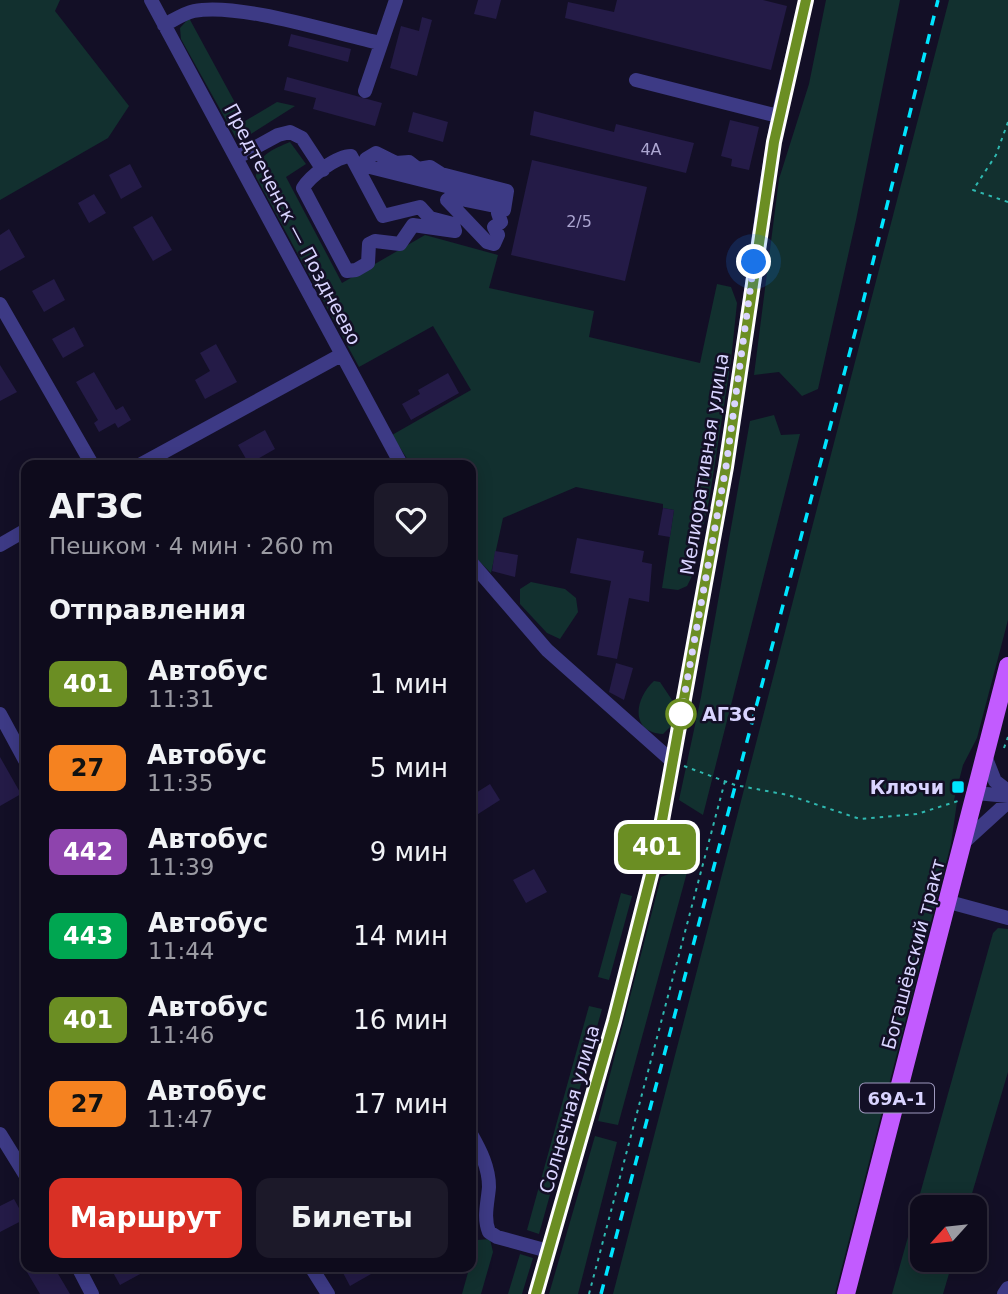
<!DOCTYPE html>
<html lang="ru">
<head>
<meta charset="utf-8">
<style>
	:root { --surface:#0e0b1c; --page:#1c1929; --text:#f1f3f6; --muted:#9b9ba3; --line:#2e2b3b; --accent:#d93025 }
	body { margin:0; font-family:"DejaVu Sans",sans-serif; background:var(--page); color:var(--text); height:100vh; display:flex; flex-direction:column; font-size:26px; white-space:nowrap }
	* { box-sizing:border-box; margin:0 }
	p { font-size:23px; color:var(--muted) }
	.icon { flex:none; width:38px; height:38px; fill:none; stroke:currentColor; stroke-width:2; stroke-linecap:round; stroke-linejoin:round }
	.map { position:relative; flex:1; overflow:hidden }
	.panel { position:absolute; left:21px; top:460px; width:455px; height:812px; display:flex; flex-direction:column; background:var(--surface); border-radius:14px; box-shadow:0 4px 18px #0003,0 0 0 2px var(--line) }
	.panel>* { flex:none }
	.badge { padding:0 14px; border-radius:10px; font-size:24px; line-height:46px }
	.needle { width:46px; rotate:243deg }
	.fabs { position:absolute; left:910px; top:1195px; display:grid; gap:14px }
	.fabs a { display:grid; place-items:center; width:77px; height:77px; border-radius:14px; background:var(--surface); box-shadow:0 4px 18px #0003,0 0 0 2px var(--line); font-size:35px }
	.you { position:absolute; width:35px; height:35px; margin:-18px; border:5px solid #fff; border-radius:50%; background:#1a73e8; box-shadow:0 0 0 10px #1a73e833 }
	.map>.badge { position:absolute; translate:-50% -50%; box-shadow:0 0 0 4px #fff }
	h2 { padding:0 28px; font-size:26px; line-height:63px }
	.round { display:grid; place-items:center; flex:none; width:74px; height:74px; border-radius:14px; background:var(--page) }
	.head { display:flex; align-items:center; justify-content:space-between; height:119px; padding:0 28px }
	h1 { font-size:33px; font-weight:700; line-height:52px }
	.action { display:flex; gap:14px; margin-top:auto; padding:14px 28px }
	.action a { flex:1; height:80px; border-radius:14px; background:var(--accent); color:#fff; font-size:28px; font-weight:700; line-height:80px; text-align:center }
	.action a+a { background:var(--page); color:var(--text) }
	ul { padding:0; list-style:none }
	li { display:flex; align-items:center; gap:21px; height:84px; padding:0 28px }
	li div { flex:1 }
	li b { display:block; font-size:26px }
	li em { font-style:normal }
	li .badge { min-width:77px; font-weight:700; text-align:center }
	.map>svg:first-child { display:block }
</style>
</head>
<body>
<div class="map">
<svg width="1008" height="1294" viewBox="0 0 1008 1294">
	<rect width="100%" height="100%" fill="#130f26"/>
	<!-- green -->
	<path fill="#12302f" d="M0,0H60L55,11L129,106L108,138L0,200Z
		M826,0H900L856,220L818,389L802,396L779,372L754,375L779,179L809,84Z
		M949,0H1008V620L977,738L963,765L954,800L957,802L951,844L835,1294H613Z
		M189,18L245,121L277,102L295,106L246,137L236,138L181,39L180,28Z
		M290,142L306,164L286,177L342,283L425,235L498,255L489,288L594,311L589,337L700,363L717,284L731,287L737,303L731,360L709,501L692,576L687,586L678,590L662,588L674,510L663,508V504L576,487L503,518L491,573L471,553V466L411,465L392,435L471,390L433,326L359,367L256,177C254,157 273,149 290,142Z
		M774,415L781,435L800,434L703,815L679,800L701,697L750,421Z
		M531,582L565,589L576,598L578,612L560,639L547,633L520,604V589Z
		M654,681L660,682L676,706L673,724L663,734C629,732 635,698 654,681Z
		M686,831L698,832L618,1125L598,1121L661,877L679,870Z
		M621,893L632,896L609,980L598,977Z
		M998,928L1008,929V1072L968,1207L922,1208V1260H953L943,1294H892L993,933Z
		M589,1006L602,1009L539,1234L527,1230Z
		M595,1136L617,1142L578,1294H549Z
		M490,1239L493,1252L481,1294H462L477,1240Z
		M520,1254L533,1258L522,1294H508Z"/>
	<!-- building -->
	<path fill="#241b47" d="M478,0H501L496,19L474,14Z
		M617,0H763L787,6L771,70L565,18L568,2L614,12Z
		M422,17L432,20L417,76L390,68L401,26L419,31Z
		M291,34L351,49L348,62L288,46Z
		M287,77L382,103L375,126L313,109L316,98L284,90Z
		M534,111L614,132L616,124L694,143L686,173L530,135Z
		M413,112L448,122L443,142L408,132Z
		M730,120L759,127L749,170L731,166L732,159L721,156Z
		M532,160L647,187L625,281L511,255Z
		M130,164L142,187L121,199L109,175Z
		M94,194L106,213L89,223L78,203Z
		M152,216L172,250L153,261L133,227Z
		M9,229L25,257L0,271V235Z
		M54,279L65,300L44,312L32,291Z
		M74,327L84,346L63,358L52,339Z
		M216,344L237,382L205,399L195,380L210,371L200,353Z
		M0,365L17,392L0,401Z
		M94,372L116,410L123,406L131,420L118,428L115,423L99,432L94,423L98,420L76,382Z
		M448,373L459,393L411,420L402,404L420,394L418,390Z
		M265,430L275,449L249,464L238,445Z
		M663,508L674,510L670,537L658,535Z
		M577,538L644,551L642,562L652,564L649,602L629,598L617,659L597,655L611,581L570,573Z
		M495,551L518,555L515,577L492,571Z
		M616,663L633,668L624,700L609,692Z
		M0,757L21,794L0,806Z
		M490,784L500,800L475,816L471,809V796Z
		M534,869L547,892L526,903L513,880Z
		M14,1199L25,1219L0,1232V1206Z
		M24,1267H54L70,1294H40Z
		M110,1267H153L120,1285Z
		M349,1267H367L371,1274L350,1286L342,1271Z"/>
	<g fill="none" stroke-linecap="round" stroke-linejoin="round">
		<!-- path -->
		<path stroke="#2fb8b0" stroke-width="2" stroke-dasharray="3.5 5" stroke-linecap="butt" d="M1008,122L996,155L973,190L1008,202
			M1004,748L1008,737
			M684,766L735,785L788,795L860,819L917,814L958,801
			M589,1294L725,781"/>
		<!-- minor -->
		<path stroke="#3d3a85" stroke-width="14" d="M151,0L402,466
			M164,25C174,20 184,13 194,11C238,2 334,33 380,43
			M636,80L778,116
			M365,91L396,0
			M376,153L396,163L409,162L418,169L430,167L441,174L507,191L504,210L498,213L501,222L494,227L498,235L494,244L487,242L447,200L451,197L495,206L501,205L500,200L460,186H446L370,167L366,159Z
			M351,156L383,216L420,207L430,218L453,224L455,231L413,225L400,244L375,241L369,244L368,263L356,270L347,271L303,188C310,176 337,156 351,156Z
			M236,158L278,135L290,132L302,138L323,170
			M0,304L93,466
			M138,466L341,355
			M0,545L26,530
			M471,562L547,650L673,762
			M0,714L26,762
			M985,756L995,781L1008,791
			M976,793L1008,796
			M963,843L1008,802
			M949,902L1008,918
			M0,1134L26,1176
			M471,1134C480,1150 489,1167 489,1187C488,1201 483,1218 489,1232L497,1237L548,1251
			M78,1267L92,1294
			M311,1267L328,1294
			M536,1294L614,1021L655,859L726,467L765,193L778,116L806,0
			M1004,1294L1008,1288"/>
		<!-- major -->
		<path stroke="#c25bff" stroke-width="18" d="M846,1294L1008,666"/>
		<!-- rail -->
		<path stroke="#00e5ff" stroke-width="3.5" stroke-dasharray="10 9" stroke-linecap="butt" d="M601,1294L862,306L938,0"/>
	</g>
	<g fill="none" stroke-linecap="round" stroke-linejoin="round">
		<defs>
			<path id="line" d="M536,1294L614,1021L655,859L726,467L774,142L806,0"/>
		</defs>
		<!-- line casing -->
		<use href="#line" stroke="#fff" stroke-width="16"/>
		<!-- line -->
		<use href="#line" stroke="#6b8e23" stroke-width="10"/>
		<!-- walk -->
		<path stroke="#d9d4ff" stroke-width="7" stroke-dasharray="0 12.6" d="M681,714L726,467L754,262"/>
	</g>
	<!-- markers -->
	<circle fill="#fff" stroke="#6b8e23" stroke-width="3.5" cx="681" cy="714" r="14"/>
	<rect fill="#00e5ff" stroke="#130f26" stroke-width="2.5" x="951" y="780" width="14" height="14" rx="3.5"/>
	<g text-anchor="middle" dominant-baseline="central" stroke-width="5" stroke-linejoin="round" paint-order="stroke">
		<!-- number labels -->
		<g font-size="16" fill="#aca6d1">
			<text x="651" y="149">4А</text>
			<text x="579" y="221">2/5</text>
		</g>
		<!-- shield labels -->
		<rect fill="#130f26" stroke="#9e99be" stroke-width="2" x="860" y="1083.5" width="74" height="29" rx="5"/>
		<g font-size="18" font-weight="bold" fill="#d9d4ff">
			<text x="897" y="1098">69А-1</text>
		</g>
		<!-- street labels -->
		<g font-size="19" fill="#d9d4ff" stroke="#130f26">
			<text transform="translate(293 224) rotate(62)">Предтеченск — Позднеево</text>
			<text transform="translate(704 464) rotate(-81)">Мелиоративная улица</text>
			<text transform="translate(913 954) rotate(-75)">Богашёвский тракт</text>
			<text transform="translate(569 1109) rotate(-74)">Солнечная улица</text>
		</g>
		<!-- stop labels -->
		<g font-size="19" font-weight="bold" fill="#d9d4ff" stroke="#130f26" text-anchor="start">
			<text x="702" y="714">АГЗС</text>
		</g>
		<!-- poi labels -->
		<g font-size="19" font-weight="bold" fill="#d9d4ff" stroke="#130f26" text-anchor="end">
			<text x="944" y="787">Ключи</text>
		</g>
	</g>
</svg>
<div class="fabs">
<a><svg class="needle" viewBox="-14 -14 28 28"><path d="M0-13l5 13h-10z" fill="#e53935"/><path d="M0 13l5-13h-10z" fill="#9b9ba3"/></svg></a>
</div>
<div class="you" style="left:754px;top:262px"></div>
<b class="badge" style="left:657px;top:847px;background:#6b8e23;color:#fff">401</b>
<section class="panel">
<div class="head"><div><h1>АГЗС</h1><p>Пешком · 4 мин · 260 m</p></div><a class="round"><svg class="icon" aria-label="heart" viewBox="0 0 24 24"><path d="M12 20l-8-8c-3-5 5-10 8-4 3-6 11-1 8 4z"/></svg></a></div>
<h2>Отправления</h2>
<ul>
<li><span class="badge" style="background:#6b8e23;color:#fff">401</span><div><b>Автобус</b><p>11:31</p></div><em>1 мин</em></li>
<li><span class="badge" style="background:#f58220;color:#111">27</span><div><b>Автобус</b><p>11:35</p></div><em>5 мин</em></li>
<li><span class="badge" style="background:#8e44ad;color:#fff">442</span><div><b>Автобус</b><p>11:39</p></div><em>9 мин</em></li>
<li><span class="badge" style="background:#00a651;color:#fff">443</span><div><b>Автобус</b><p>11:44</p></div><em>14 мин</em></li>
<li><span class="badge" style="background:#6b8e23;color:#fff">401</span><div><b>Автобус</b><p>11:46</p></div><em>16 мин</em></li>
<li><span class="badge" style="background:#f58220;color:#111">27</span><div><b>Автобус</b><p>11:47</p></div><em>17 мин</em></li>
</ul>
<div class="action"><a>Маршрут</a><a>Билеты</a></div>
</section>
</div>
</body>
</html>
